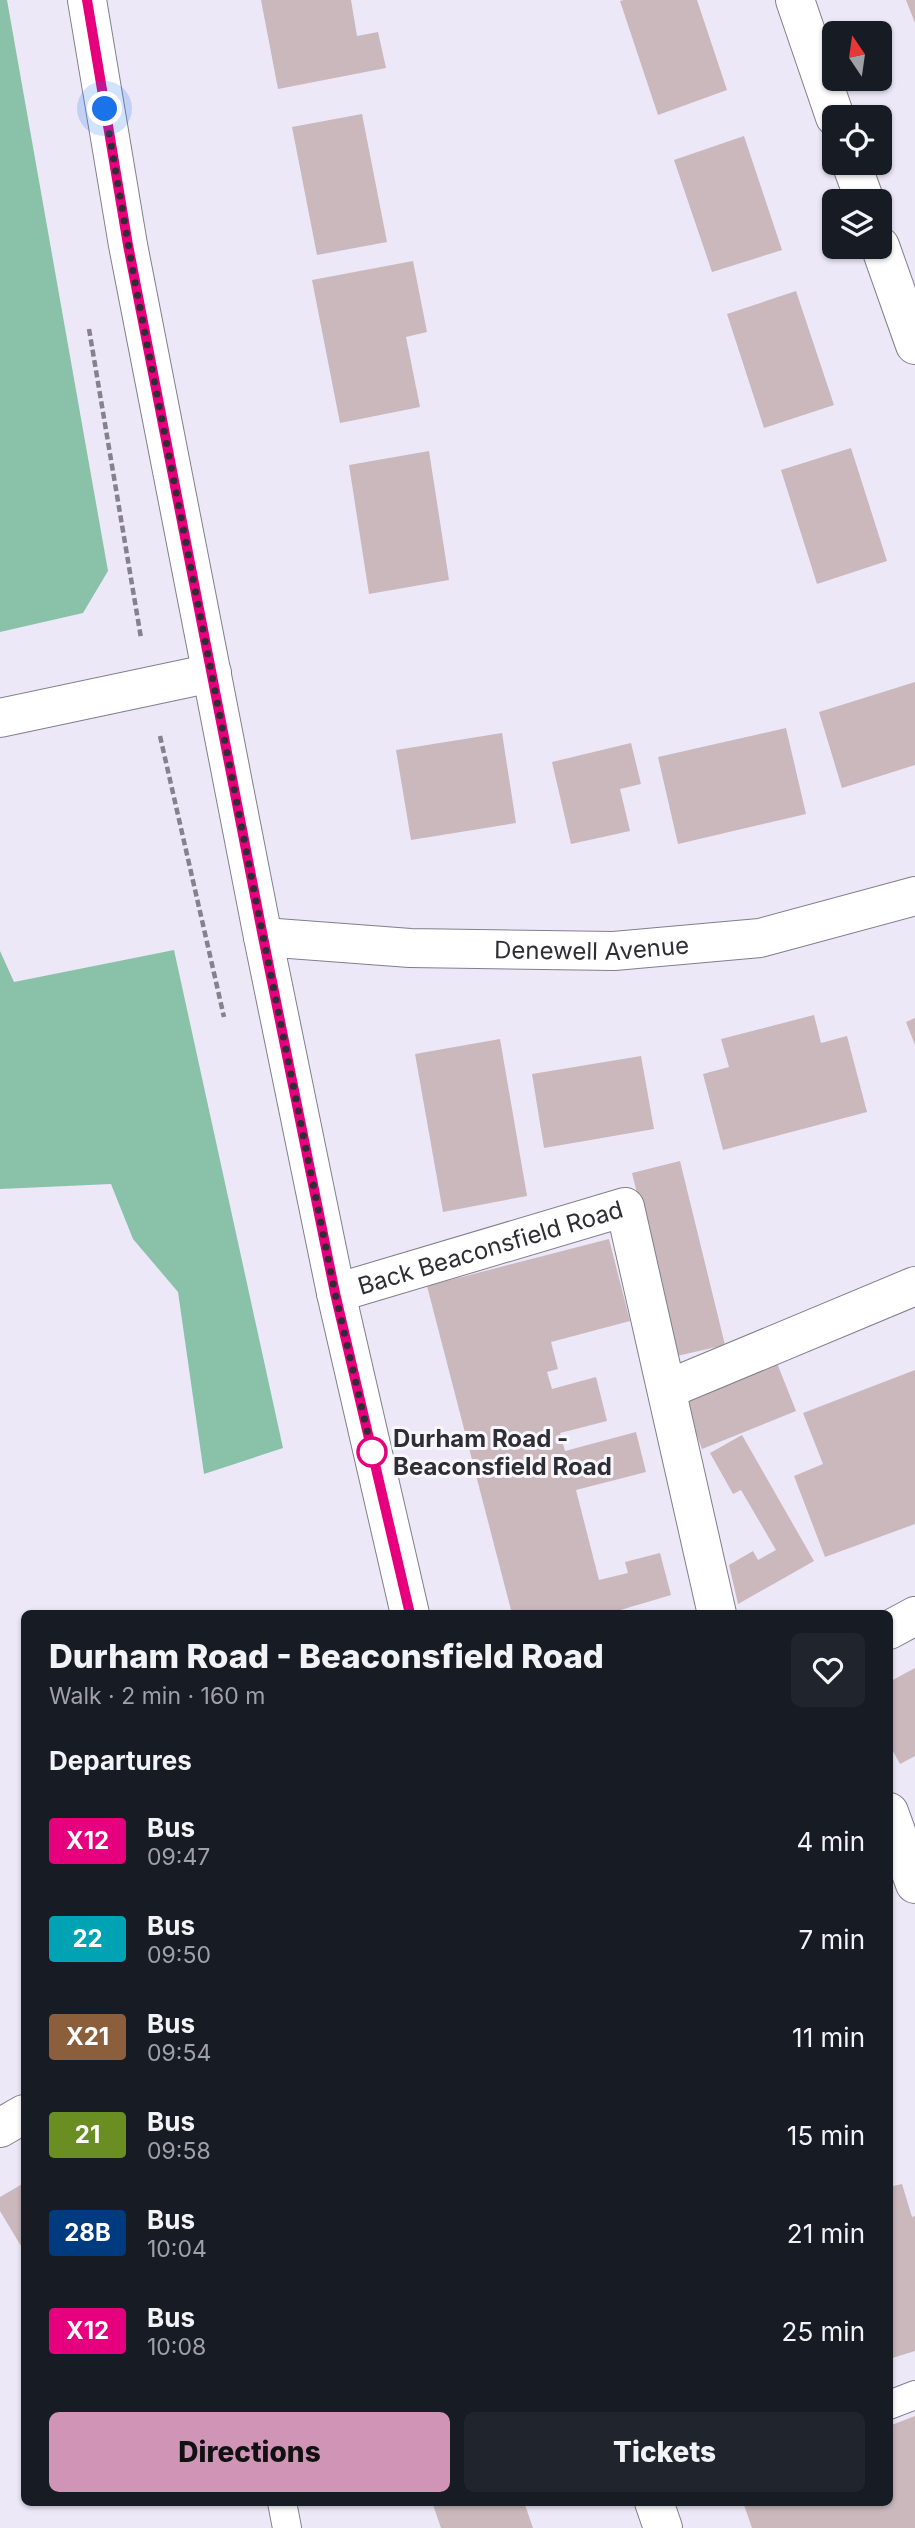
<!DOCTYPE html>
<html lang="en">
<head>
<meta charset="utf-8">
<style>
	:root { --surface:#171b24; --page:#20242c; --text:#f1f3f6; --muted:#9ea1a6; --accent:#cf94b6 }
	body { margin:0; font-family:Inter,sans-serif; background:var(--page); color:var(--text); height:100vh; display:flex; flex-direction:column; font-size:26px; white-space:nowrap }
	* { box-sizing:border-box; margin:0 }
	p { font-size:23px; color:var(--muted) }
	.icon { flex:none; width:38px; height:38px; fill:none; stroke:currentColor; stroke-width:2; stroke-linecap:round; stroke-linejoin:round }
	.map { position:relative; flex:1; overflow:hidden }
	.panel { position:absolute; left:21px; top:1610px; width:872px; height:896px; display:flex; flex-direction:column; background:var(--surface); border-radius:10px; box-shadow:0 2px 5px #0004 }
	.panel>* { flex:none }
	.badge { padding:0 14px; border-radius:5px; font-size:24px; line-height:46px }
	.needle { width:46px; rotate:347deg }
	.fabs { position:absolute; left:822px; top:21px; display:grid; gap:14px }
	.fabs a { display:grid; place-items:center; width:70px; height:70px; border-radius:10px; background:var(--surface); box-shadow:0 2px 5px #0004; font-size:35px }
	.you { position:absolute; width:35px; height:35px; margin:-18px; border:5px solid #fff; border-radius:50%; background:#1a73e8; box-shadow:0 0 0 10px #1a73e833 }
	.map>.badge { position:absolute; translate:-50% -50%; box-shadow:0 0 0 4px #fff }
	h2 { padding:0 28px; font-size:26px; line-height:63px }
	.round { display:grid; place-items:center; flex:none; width:74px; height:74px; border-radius:10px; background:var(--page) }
	.head { display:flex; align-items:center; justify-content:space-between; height:119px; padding:0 28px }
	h1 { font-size:33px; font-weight:800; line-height:52px }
	.primary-button { display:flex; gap:14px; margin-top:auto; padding:14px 28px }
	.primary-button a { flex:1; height:80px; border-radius:10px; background:var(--accent); color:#111; font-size:28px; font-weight:800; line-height:80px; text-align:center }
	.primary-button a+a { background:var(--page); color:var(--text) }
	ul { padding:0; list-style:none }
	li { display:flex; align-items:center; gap:21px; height:98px; padding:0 28px }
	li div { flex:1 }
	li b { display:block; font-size:26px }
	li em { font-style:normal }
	li .badge { min-width:77px; font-weight:700; text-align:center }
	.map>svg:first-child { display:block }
</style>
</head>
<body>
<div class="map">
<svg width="915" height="2528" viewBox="0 0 915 2528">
	<rect width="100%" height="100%" fill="#ece8f8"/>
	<!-- forest -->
	<path fill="#89c2a8" d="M0,0H7L108,571L83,613L0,632Z
		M174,950L283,1448L204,1474L178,1292L133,1239L111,1184L0,1189V951L14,982Z"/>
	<!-- building -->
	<path fill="#cab8bc" d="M261,0H351L357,36L378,32L386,68L278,89Z
		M624,0H697L727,90L658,115L620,1Z
		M906,0H915V23Z
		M362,114L387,242L317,255L292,127Z
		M744,136L782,250L712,272L674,160Z
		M413,261L427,332L406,337L420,407L340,423L312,280Z
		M796,291L834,405L764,428L727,314Z
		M851,448L887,561L817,584L781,470Z
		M429,451L449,580L369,594L349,465Z
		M915,682V765L842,788L819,712Z
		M786,728L806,814L678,844L658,757Z
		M502,733L516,823L411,840L396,750Z
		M631,743L641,784L620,789L630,831L571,844L552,762Z
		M814,1015L821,1043L847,1036L867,1112L723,1150L703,1074L729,1067L721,1039Z
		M915,1018V1045L906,1022Z
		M500,1039L527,1196L443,1212L415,1054Z
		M641,1056L654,1129L544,1148L532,1074Z
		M680,1161L725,1345L677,1356L632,1173Z
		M609,1239L630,1321L551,1342L558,1369L547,1372L552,1389L596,1377L607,1421L560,1433L565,1451L636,1432L646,1472L576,1490L599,1580L628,1573L625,1562L660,1553L671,1595L607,1614H512L427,1286Z
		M777,1363L796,1411L702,1449L683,1399Z
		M915,1370V1524L825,1557L794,1476L823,1464L803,1413Z
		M742,1435L814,1561L738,1604L729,1565L753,1551L758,1560L776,1550L741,1490L733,1494L710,1453Z
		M915,1668V1756L900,1764L889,1744V1682Z
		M24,2183V2251L0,2211V2197Z
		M902,2184L912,2217L915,2216V2351L889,2359V2187Z
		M915,2416V2528H752L743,2502H889V2426Z
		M432,2502H524L533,2528H441Z"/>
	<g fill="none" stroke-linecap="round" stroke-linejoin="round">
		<defs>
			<path id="service" d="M889,2405L915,2395
				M282,2502L287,2528"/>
			<g id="minor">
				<path d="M795,0L835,117"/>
				<path d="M851,163L865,201"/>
				<path d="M880,246L915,345"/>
				<path d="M0,718L212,673"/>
				<path id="s1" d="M263,937L410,948L614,951L760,938L915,896"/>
				<path id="s2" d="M336,1293L625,1207L717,1614"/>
				<path d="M668,1389L915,1286"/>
				<path d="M889,1812L915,1884"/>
			</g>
			<path id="tertiary" d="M889,1630L915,1616
				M0,2128L24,2114"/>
			<path id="primary" d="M87,0L128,245L263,937L336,1293L410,1614
				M654,2502L663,2528"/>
		</defs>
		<!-- service casing -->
		<use href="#service" stroke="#827e8c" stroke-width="30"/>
		<!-- minor casing -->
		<use href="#minor" stroke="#827e8c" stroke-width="40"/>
		<!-- tertiary casing -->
		<use href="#tertiary" stroke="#827e8c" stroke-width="40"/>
		<!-- primary casing -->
		<use href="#primary" stroke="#827e8c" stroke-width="40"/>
		<!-- path -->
		<path stroke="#85828d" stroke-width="4.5" stroke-dasharray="7 3.5" stroke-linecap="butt" d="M89,329L141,638
			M160,736L224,1017"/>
		<!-- service -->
		<use href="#service" stroke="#fff" stroke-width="28"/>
		<!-- minor -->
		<use href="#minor" stroke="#fff" stroke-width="38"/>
		<!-- tertiary -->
		<use href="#tertiary" stroke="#fff" stroke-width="38"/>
		<!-- primary -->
		<use href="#primary" stroke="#fff" stroke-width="38"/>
	</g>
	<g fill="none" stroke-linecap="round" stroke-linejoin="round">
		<defs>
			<path id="line" d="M87,0L128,245L263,937L335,1293L410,1614"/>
		</defs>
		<!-- line casing -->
		<use href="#line" stroke="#fff" stroke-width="16"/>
		<!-- line -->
		<use href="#line" stroke="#e6007e" stroke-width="10"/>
		<!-- walk -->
		<path stroke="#2f2e34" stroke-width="7" stroke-dasharray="0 12.6" d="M105,109L133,272L258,911L335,1293L372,1452"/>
	</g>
	<!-- markers -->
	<circle fill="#fff" stroke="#e6007e" stroke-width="3.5" cx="372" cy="1452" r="14"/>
	<g text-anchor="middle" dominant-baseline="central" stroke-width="6" stroke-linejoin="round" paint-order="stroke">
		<!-- street labels -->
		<g font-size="24" fill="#2f2e34" stroke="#f9f7fe">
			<text stroke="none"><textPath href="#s1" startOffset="329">Denewell Avenue</textPath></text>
			<text stroke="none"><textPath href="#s2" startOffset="161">Back Beaconsfield Road</textPath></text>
		</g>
		<!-- stop labels -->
		<g font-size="24" font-weight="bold" fill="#2f2e34" stroke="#f9f7fe" text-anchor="start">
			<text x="393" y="1438">Durham Road -<tspan x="393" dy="28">Beaconsfield Road</tspan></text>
		</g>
	</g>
</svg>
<div class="fabs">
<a><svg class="needle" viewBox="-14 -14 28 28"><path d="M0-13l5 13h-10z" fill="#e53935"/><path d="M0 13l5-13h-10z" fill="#9ea1a6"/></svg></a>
<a><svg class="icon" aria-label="locate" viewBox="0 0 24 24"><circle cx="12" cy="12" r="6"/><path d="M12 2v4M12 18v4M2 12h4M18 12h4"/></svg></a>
<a><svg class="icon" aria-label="layers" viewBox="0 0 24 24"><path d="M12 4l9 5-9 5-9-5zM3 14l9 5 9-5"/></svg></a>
</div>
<div class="you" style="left:105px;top:109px"></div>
<section class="panel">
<div class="head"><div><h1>Durham Road - Beaconsfield Road</h1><p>Walk · 2 min · 160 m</p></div><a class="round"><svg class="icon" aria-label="heart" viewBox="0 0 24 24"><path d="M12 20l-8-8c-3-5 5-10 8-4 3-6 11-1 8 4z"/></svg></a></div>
<h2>Departures</h2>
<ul>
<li><span class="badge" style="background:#e6007e;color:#fff">X12</span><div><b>Bus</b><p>09:47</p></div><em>4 min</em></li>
<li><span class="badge" style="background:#00a3b4;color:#fff">22</span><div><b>Bus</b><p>09:50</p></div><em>7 min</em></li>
<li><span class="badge" style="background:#8b5e3c;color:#fff">X21</span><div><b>Bus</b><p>09:54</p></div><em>11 min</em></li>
<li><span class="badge" style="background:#6b8e23;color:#fff">21</span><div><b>Bus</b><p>09:58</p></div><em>15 min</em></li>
<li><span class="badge" style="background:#003b80;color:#fff">28B</span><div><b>Bus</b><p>10:04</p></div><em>21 min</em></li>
<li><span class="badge" style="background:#e6007e;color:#fff">X12</span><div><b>Bus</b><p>10:08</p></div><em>25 min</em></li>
</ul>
<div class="primary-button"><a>Directions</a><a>Tickets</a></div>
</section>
</div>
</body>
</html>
